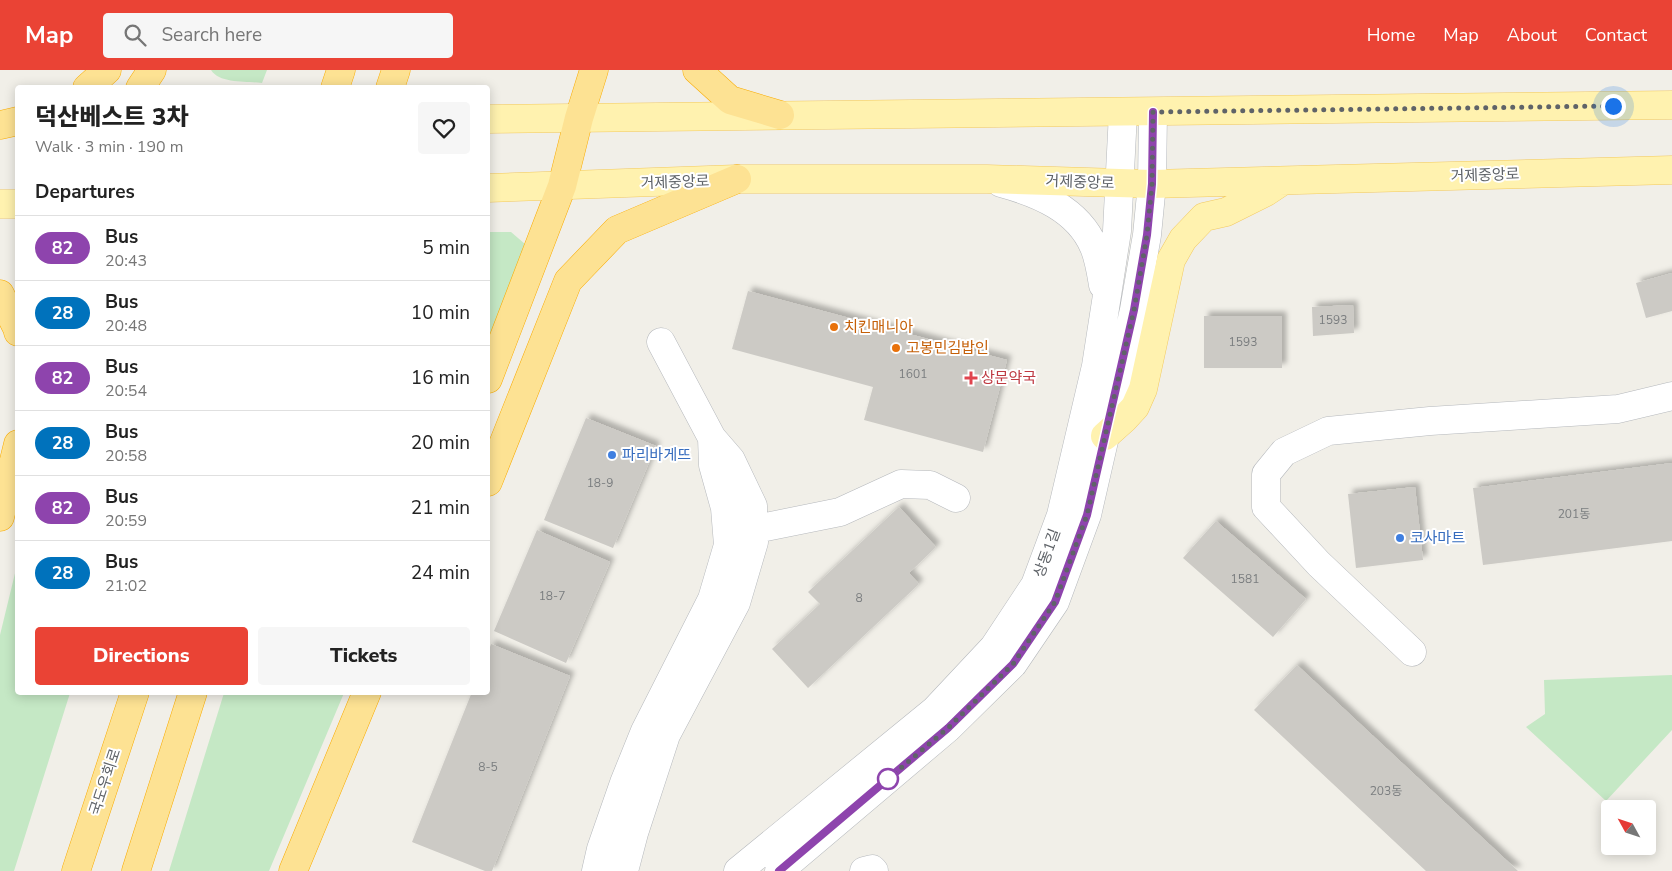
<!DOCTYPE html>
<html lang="en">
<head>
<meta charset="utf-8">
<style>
	:root { --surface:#fff; --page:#f6f6f6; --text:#222; --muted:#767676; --line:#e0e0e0; --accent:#ea4335 }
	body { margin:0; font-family:"Nunito Sans","Noto Sans KR",sans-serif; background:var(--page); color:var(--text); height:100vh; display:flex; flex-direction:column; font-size:19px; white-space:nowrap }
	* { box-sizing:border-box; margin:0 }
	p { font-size:16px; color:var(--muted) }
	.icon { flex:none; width:28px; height:28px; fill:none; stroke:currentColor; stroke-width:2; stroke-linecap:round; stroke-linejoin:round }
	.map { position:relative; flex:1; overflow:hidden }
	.sheet { position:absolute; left:15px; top:15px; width:475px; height:610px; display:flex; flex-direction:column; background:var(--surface); border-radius:5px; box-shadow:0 2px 12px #0003 }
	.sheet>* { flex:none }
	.badge { padding:0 10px; border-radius:16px; font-size:18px; line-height:32px }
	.needle { width:32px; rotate:310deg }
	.buttons { position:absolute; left:1601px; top:730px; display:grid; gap:10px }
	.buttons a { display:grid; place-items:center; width:55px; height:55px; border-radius:5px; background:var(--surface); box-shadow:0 2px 12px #0003; font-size:25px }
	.you { position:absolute; width:25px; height:25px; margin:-12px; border:4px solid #fff; border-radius:50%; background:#1a73e8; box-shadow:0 0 0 8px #1a73e833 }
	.map>.badge { position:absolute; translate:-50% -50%; box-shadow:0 0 0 2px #fff }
	h2 { padding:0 20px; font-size:19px; line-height:45px }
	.round { display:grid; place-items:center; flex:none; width:52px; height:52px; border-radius:5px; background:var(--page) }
	.overview { display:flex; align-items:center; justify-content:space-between; height:85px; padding:0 20px }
	h1 { font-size:24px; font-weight:800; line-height:38px }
	.action { display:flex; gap:10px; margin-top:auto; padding:10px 20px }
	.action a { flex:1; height:58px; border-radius:5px; background:var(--accent); color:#fff; font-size:20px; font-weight:800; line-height:58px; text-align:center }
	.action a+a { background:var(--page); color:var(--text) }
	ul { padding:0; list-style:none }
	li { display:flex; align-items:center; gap:15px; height:65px; padding:0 20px; border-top:1px solid var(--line) }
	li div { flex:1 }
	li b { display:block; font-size:19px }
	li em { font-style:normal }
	li .badge { min-width:55px; font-weight:700; text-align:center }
	header { display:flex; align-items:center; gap:30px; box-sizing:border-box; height:70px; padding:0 25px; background:var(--accent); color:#fff }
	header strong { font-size:24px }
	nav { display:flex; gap:28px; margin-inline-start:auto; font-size:18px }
	.search { width:350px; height:45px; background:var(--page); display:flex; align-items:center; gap:12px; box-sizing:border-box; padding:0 18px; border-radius:5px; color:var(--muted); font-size:19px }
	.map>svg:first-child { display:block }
</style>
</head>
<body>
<header>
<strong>Map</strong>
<div class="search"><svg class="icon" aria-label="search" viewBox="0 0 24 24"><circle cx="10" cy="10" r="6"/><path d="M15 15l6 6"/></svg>Search here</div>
<nav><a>Home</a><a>Map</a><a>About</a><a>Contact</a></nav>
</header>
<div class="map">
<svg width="1672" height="801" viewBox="0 0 1672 801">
	<defs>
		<filter id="shadow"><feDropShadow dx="4.5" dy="-4.5" stdDeviation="2.5" flood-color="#0004"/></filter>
	</defs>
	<rect width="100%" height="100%" fill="#f1efe8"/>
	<!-- green -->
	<path fill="#c5e8c5" d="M211,0H267L262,13C247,11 220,14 211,0Z
		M488,162H511L525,174L527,187L488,280Z
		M17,495L18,622L70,623L14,801H0V565Z
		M1672,605V660L1606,731L1526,657L1545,644L1544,610Z
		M224,623H344L269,801H169Z"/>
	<!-- building -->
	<path fill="#cccac5" filter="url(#shadow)" d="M1672,203V241L1646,248L1636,213Z
		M748,221L1007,290L983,382L864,350L873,317L732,279Z
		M1353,235L1354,263L1313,266L1312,237Z
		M1204,246H1282V298H1204Z
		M586,348L656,376L613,478L544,450Z
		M1672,393V471L1483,495L1473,418Z
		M1415,417L1423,490L1356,498L1348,424Z
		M899,437L936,477L909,503L919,514L808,618L772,579L820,534L808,522Z
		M1216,451L1306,529L1273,567L1183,488Z
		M537,460L610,492L566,593L494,561Z
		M491,574L570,606L492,801H485L412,772L472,622H488V583Z
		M1297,595L1518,801H1426L1254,640Z"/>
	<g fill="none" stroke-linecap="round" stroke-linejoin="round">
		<defs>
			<path id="minor" d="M1001,113C1038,123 1078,139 1094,177C1099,189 1101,203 1103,215
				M736,463L840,442L901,414L930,415L956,428
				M1412,582L1319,494L1266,437V404L1284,382L1328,361L1430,351L1618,339L1672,326
				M596,801L601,779L624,713L645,661L712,529L728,475L725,438L713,395L712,368
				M624,801L634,763L666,665L736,533L754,472L753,436L731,390L712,368L661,272
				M738,801L935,640L994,577L1035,515L1061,445L1096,296L1117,161L1123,43
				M779,801L948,658L1013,594L1055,532L1087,445L1134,240L1147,165L1152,114L1153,42
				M864,801L872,799L874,801"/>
			<path id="major" d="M488,49L1672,35
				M488,118L737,109H987L1152,114L1672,100
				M0,134H18
				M1105,366L1124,349L1135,337L1143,319L1171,190L1183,169L1204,147L1226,142L1266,122L1281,112"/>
			<path id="highway" d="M697,0L730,30L780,45
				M87,18L107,0
				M140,18L152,0
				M335,18L341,0
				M390,18L396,0
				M0,55L18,51
				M0,224L17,258L18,262
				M488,309L562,116L579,48L594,0
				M488,412L568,211L617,160L737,109
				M0,447L18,374
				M76,801L135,622
				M136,801L193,622
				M293,801L367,622"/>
		</defs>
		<!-- minor casing -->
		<use href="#minor" stroke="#b5b8bc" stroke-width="29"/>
		<!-- major casing -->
		<use href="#major" stroke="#f2c960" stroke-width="29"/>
		<!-- highway casing -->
		<use href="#highway" stroke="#f9ab00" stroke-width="29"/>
		<!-- minor -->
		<use href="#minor" stroke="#fff" stroke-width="28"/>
		<!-- major -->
		<use href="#major" stroke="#fff2af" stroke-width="28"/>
		<!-- highway -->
		<use href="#highway" stroke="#fde293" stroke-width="28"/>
	</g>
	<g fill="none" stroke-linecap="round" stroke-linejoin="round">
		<defs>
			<path id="line" d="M779,801L948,658L1013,594L1055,532L1087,445L1134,240L1147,165L1152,114L1153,42"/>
		</defs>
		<!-- line casing -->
		<use href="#line" stroke="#fff" stroke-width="11"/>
		<!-- line -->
		<use href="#line" stroke="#8e44ad" stroke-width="8"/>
		<!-- walk -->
		<path stroke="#5f6368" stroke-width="5" stroke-dasharray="0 9" d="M888,709L948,658L1013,594L1055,532L1087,445L1134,240L1147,165L1152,114L1153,42L1613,36"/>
	</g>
	<!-- markers -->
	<g fill="#e8710a" stroke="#fff" stroke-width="2">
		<circle cx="834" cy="257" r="5"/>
		<circle cx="896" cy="278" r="5"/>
	</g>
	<path fill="#e0444e" stroke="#fff" stroke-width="2" d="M968.5 300.5h5v5h5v5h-5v5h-5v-5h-5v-5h5z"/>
	<g fill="#3f7fe0" stroke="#fff" stroke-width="2">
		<circle cx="612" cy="385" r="5"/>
		<circle cx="1400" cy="468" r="5"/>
	</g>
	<circle fill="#fff" stroke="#8e44ad" stroke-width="2.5" cx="888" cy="709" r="10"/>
	<g text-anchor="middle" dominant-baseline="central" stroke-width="4" stroke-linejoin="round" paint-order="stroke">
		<!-- number labels -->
		<g font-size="12" fill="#7a7d7f">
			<text x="1333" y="250">1593</text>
			<text x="1243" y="272">1593</text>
			<text x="913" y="304">1601</text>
			<text x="600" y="413">18-9</text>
			<text x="1574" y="444">201동</text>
			<text x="1245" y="509">1581</text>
			<text x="552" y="526">18-7</text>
			<text x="859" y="528">8</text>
			<text x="488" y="697">8-5</text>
			<text x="1386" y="721">203동</text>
		</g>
		<!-- street labels -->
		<g font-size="15" fill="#5f6368" stroke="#fff">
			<text transform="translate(1485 105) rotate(-2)">거제중앙로</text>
			<text transform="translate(675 112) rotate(-2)">거제중앙로</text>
			<text transform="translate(1080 112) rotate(2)">거제중앙로</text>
			<text transform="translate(1047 483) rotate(-70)">상동1길</text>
			<text transform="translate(105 712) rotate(-72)">국도우회로</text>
		</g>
		<!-- food labels -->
		<g font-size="15" fill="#c56008" stroke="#fff" text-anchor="start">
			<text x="844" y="257">치킨매니아</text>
			<text x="906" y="278">고봉민김밥인</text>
		</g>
		<!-- health labels -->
		<g font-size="15" fill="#be3a42" stroke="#fff" text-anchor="start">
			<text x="981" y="308">상문약국</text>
		</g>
		<!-- shop labels -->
		<g font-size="15" fill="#366cbe" stroke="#fff" text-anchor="start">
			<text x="622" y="385">파리바게뜨</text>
			<text x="1410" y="468">코사마트</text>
		</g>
	</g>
</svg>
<div class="buttons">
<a><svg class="needle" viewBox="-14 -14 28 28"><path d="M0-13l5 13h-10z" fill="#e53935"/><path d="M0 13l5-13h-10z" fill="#767676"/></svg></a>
</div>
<div class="you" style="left:1613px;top:36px"></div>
<section class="sheet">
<div class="overview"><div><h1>덕산베스트 3차</h1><p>Walk · 3 min · 190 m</p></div><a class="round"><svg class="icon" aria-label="heart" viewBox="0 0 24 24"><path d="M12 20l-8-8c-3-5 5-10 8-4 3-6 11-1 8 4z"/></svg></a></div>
<h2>Departures</h2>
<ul>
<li><span class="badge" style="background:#8e44ad;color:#fff">82</span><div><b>Bus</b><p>20:43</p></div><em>5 min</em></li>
<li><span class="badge" style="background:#0072bc;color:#fff">28</span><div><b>Bus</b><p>20:48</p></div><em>10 min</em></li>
<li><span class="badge" style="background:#8e44ad;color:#fff">82</span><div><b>Bus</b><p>20:54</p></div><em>16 min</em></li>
<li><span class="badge" style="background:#0072bc;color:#fff">28</span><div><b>Bus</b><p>20:58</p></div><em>20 min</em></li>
<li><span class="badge" style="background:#8e44ad;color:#fff">82</span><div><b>Bus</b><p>20:59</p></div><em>21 min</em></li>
<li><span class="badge" style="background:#0072bc;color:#fff">28</span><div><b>Bus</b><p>21:02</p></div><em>24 min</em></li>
</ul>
<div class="action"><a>Directions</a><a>Tickets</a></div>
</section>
</div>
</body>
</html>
